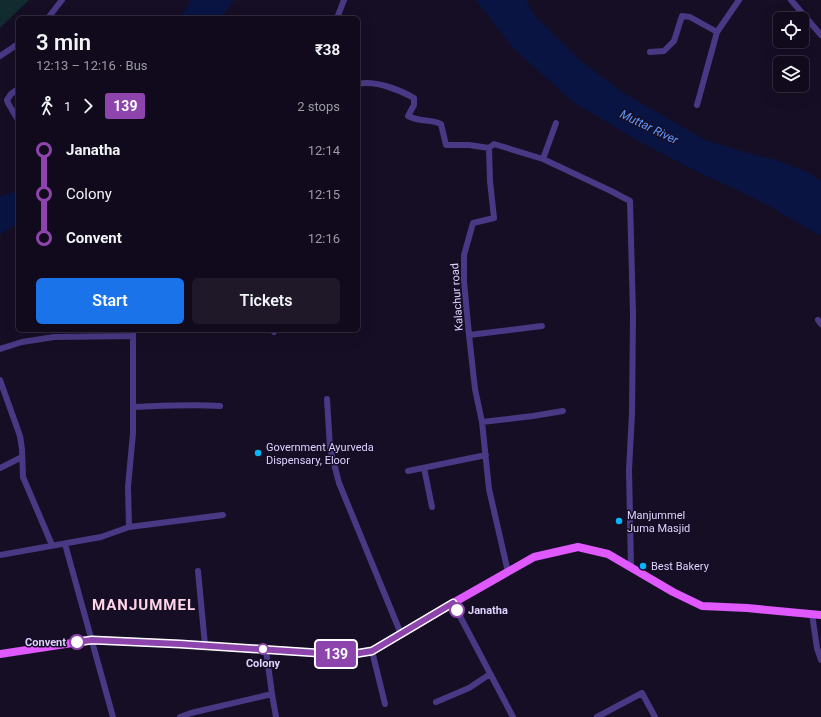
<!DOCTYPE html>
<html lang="en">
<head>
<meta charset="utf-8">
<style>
	:root { --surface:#100a1c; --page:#1e1829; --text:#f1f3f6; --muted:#9c9aa3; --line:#302b3b; --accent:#1a73e8 }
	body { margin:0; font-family:Roboto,sans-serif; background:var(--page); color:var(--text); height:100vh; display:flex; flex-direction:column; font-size:15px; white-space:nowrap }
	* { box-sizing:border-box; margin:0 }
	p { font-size:13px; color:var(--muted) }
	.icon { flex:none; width:22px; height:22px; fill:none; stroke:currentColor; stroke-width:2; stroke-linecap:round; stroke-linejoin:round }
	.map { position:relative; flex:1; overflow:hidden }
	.sheet { position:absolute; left:16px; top:16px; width:344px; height:316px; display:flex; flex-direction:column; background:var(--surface); border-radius:6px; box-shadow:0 4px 16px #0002,0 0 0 1px var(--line) }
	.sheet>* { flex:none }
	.badge { padding:0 8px; border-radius:3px; font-size:14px; line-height:26px }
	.fabs { position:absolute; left:773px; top:12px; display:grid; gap:8px }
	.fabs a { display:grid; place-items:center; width:36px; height:36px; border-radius:6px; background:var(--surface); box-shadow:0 4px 16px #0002,0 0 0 1px var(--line); font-size:20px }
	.map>.badge { position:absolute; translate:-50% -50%; box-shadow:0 0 0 2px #fff }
	.legs { display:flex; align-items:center; gap:6px; height:44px; padding:0 20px; font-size:13px }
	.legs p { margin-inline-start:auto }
	.overview { display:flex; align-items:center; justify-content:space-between; height:68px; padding:0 20px }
	h1 { font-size:22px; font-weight:600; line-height:30px }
	.primary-button { display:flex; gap:8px; margin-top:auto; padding:8px 20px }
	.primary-button a { flex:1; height:46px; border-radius:6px; background:var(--accent); color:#fff; font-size:16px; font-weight:600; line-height:46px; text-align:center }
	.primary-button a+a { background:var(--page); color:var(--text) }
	ul { padding:0 20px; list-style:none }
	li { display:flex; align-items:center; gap:14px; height:44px; font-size:15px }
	li i { display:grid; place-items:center; width:6px; height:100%; margin:0 5px; background:currentColor }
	li i::after { content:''; width:10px; height:10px; margin:-5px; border:3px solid; border-radius:50%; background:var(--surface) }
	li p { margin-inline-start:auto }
	li:first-child i { background:linear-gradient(#0000 50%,currentColor 0) }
	li:last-child i { background:linear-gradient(currentColor 50%,#0000 0) }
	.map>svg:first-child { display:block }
</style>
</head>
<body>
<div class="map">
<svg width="821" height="717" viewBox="0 0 821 717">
	<rect width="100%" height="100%" fill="#160e25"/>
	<!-- green -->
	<path fill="#112b2f" d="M0,0H29L0,28Z"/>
	<!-- water -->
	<path fill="#091443" d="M191,0H234L221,18H180Z
		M476,0H526L534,15L581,61L622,92L705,140L744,152L773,159L808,172L821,181V236L767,205L733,188L702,174L640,142L573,102L513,48Z
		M18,190V224L0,234V197Z"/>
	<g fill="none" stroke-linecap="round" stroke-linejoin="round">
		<!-- minor -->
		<path stroke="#493985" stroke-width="6" d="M791,0L821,35
			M48,18L62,0
			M337,18L344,0
			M650,52L664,51L674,41L682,16L690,17L717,32
			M0,56L18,44
			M358,84C375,80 400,90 414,98V105L408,116C419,122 430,119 441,124L446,145H469L489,148
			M18,89L11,94L7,100L8,103L18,120
			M697,105L717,32L739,0
			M543,159L556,123
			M818,320L821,324
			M273,330L274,332
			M469,335L542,326
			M0,349L22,342L54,337L133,336
			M0,380L20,436L22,449L23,477L52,545
			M327,399L330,448L339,483L401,634
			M133,407C162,406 191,404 220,406
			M482,422L533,416L563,411
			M0,468L22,457
			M424,468L432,507
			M408,471L486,455
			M129,527L128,487L133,433V330
			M65,544L113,717
			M0,555L101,537L129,527L223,515
			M198,571L205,645
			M508,572L489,489L482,422L475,389L469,335L464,281V255L473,223L494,218L490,181L489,148L494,144L543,159L611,191L630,201L633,314L632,413L629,470L631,567
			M453,603L513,717
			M812,614L817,648L821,660
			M266,650L272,694L276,717
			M372,651L385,704
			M436,702L469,688L490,674
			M180,717L191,713L272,694
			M597,717L642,693L655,717"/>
		<!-- major -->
		<path stroke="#df59ff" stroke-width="8" d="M0,654L92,640L180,644L348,655L372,651L453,603L534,557L578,547L608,554L673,592L702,606L747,608L821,615"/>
	</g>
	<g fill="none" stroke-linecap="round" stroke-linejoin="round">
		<defs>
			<path id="line-1" d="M77,642L92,640L180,644L348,655L372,651L453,603L457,610"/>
		</defs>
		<!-- line-1 casing -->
		<use href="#line-1" stroke="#fff" stroke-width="9"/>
		<!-- line-1 -->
		<use href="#line-1" stroke="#8e44ad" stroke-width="6"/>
	</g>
	<!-- markers -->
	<g fill="#00b7fd" stroke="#160e25" stroke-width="1.5">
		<circle cx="258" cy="453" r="4"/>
		<circle cx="619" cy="521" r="4"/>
		<circle cx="643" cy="566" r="4"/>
	</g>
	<g fill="#fff" stroke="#8e44ad" stroke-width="2">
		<circle cx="457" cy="610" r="7"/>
		<circle cx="77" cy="642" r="7"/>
		<circle cx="263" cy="649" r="5"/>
	</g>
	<g text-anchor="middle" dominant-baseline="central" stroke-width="3" stroke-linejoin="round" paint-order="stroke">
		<!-- street labels -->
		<g font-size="11" fill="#dfd2ff" stroke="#160e25">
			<text transform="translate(457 297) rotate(-94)">Kalachur road</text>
		</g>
		<!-- poi labels -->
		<g font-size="11" fill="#dfd2ff" stroke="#160e25" text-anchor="start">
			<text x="266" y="447">Government Ayurveda<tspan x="266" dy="13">Dispensary, Eloor</tspan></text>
			<text x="627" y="515">Manjummel<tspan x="627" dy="13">Juma Masjid</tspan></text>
			<text x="651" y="566">Best Bakery</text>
		</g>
		<!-- stop labels -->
		<g font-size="11" font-weight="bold" fill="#dfd2ff" stroke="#160e25" text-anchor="start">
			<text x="468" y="610">Janatha</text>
			<text x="66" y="642" text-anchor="end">Convent</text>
			<text x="263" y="663" text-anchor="middle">Colony</text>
		</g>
		<!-- water labels -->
		<g font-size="12" font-style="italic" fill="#6099ff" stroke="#160e25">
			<text transform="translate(649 127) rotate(26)">Muttar River</text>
		</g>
		<!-- district labels -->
		<g font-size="15" font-weight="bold" letter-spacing="1" fill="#ffd4e8" stroke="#160e25">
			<text x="144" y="605">MANJUMMEL</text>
		</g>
	</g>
</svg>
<div class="fabs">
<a><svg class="icon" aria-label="locate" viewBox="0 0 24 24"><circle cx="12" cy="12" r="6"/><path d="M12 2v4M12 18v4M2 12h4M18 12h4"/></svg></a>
<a><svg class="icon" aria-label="layers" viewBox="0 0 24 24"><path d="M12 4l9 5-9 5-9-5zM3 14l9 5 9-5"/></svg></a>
</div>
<b class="badge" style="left:336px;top:654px;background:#8e44ad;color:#fff">139</b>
<section class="sheet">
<div class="overview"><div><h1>3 min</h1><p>12:13 – 12:16 · Bus</p></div><b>₹38</b></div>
<div class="legs"><svg class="icon" aria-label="walk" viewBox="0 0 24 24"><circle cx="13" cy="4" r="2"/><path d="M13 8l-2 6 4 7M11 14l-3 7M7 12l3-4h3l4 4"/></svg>1<svg class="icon" aria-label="forward" viewBox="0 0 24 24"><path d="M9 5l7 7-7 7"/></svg><b class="badge" style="background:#8e44ad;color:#fff">139</b><p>2 stops</p></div>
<ul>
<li><i style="color:#8e44ad"></i><b>Janatha</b><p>12:14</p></li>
<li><i style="color:#8e44ad"></i><span>Colony</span><p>12:15</p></li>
<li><i style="color:#8e44ad"></i><b>Convent</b><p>12:16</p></li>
</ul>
<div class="primary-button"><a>Start</a><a>Tickets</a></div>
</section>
</div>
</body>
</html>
